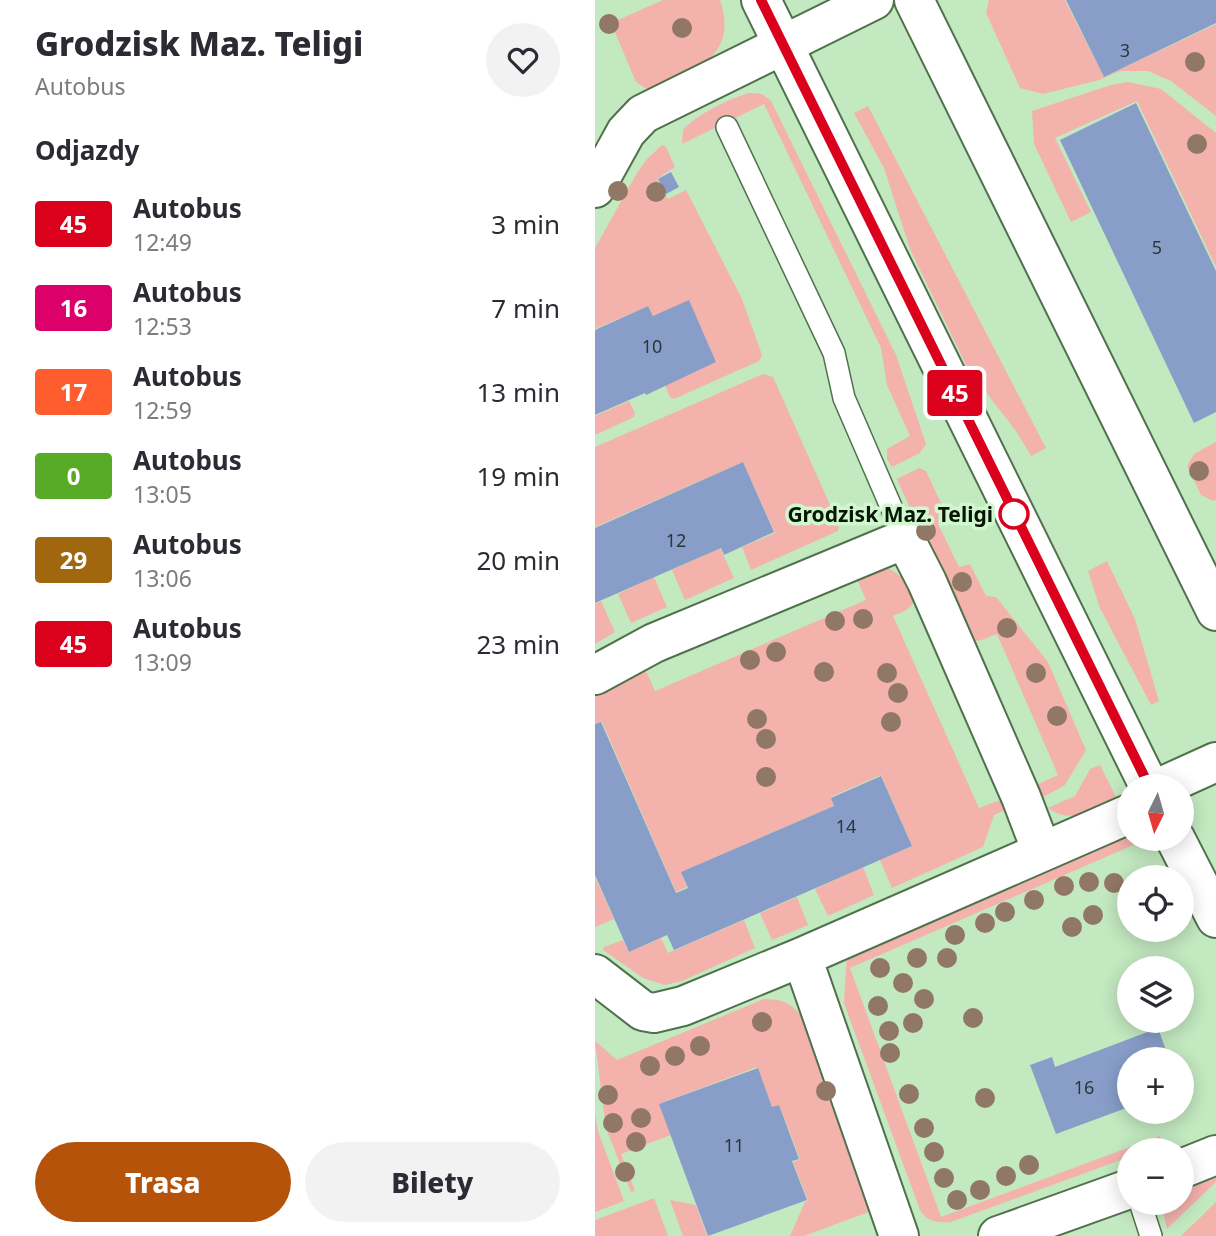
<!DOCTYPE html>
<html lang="pl">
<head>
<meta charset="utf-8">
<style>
	:root { --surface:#fff; --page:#f2f2f3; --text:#2b2b33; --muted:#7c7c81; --accent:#b45309 }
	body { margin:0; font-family:"Noto Sans",sans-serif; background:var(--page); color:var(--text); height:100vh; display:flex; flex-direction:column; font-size:26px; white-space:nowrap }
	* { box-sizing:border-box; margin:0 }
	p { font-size:23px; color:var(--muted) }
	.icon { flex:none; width:38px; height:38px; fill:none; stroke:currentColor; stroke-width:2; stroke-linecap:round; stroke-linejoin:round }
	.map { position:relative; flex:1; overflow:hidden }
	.panel { display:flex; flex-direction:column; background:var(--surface); width:595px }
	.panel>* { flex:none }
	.badge { padding:0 14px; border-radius:5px; font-size:24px; line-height:46px }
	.needle { width:46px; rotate:185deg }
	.buttons { position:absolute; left:522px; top:774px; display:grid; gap:14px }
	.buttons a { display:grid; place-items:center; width:77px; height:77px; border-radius:50%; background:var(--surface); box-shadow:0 4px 18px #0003; font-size:35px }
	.map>.badge { position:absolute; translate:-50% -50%; box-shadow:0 0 0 4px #fff }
	h2 { padding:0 35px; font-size:26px; line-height:63px }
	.round { display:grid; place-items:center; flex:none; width:74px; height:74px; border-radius:37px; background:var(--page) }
	.headline { display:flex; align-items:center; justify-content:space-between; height:119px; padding:0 35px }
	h1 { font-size:33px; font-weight:800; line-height:52px }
	.button { display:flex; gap:14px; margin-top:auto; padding:14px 35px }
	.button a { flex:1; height:80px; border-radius:42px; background:var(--accent); color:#fff; font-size:28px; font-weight:800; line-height:80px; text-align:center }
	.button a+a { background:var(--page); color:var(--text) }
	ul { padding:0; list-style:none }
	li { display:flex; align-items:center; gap:21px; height:84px; padding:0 35px }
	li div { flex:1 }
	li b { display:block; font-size:26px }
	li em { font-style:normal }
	li .badge { min-width:77px; font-weight:700; text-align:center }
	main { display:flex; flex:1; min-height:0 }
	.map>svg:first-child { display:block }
</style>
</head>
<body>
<main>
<section class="panel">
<div class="headline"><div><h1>Grodzisk Maz. Teligi</h1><p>Autobus</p></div><a class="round"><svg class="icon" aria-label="heart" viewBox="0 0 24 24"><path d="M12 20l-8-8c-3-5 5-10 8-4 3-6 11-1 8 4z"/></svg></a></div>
<h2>Odjazdy</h2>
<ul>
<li><span class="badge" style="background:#db011c;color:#fff">45</span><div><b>Autobus</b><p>12:49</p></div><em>3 min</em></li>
<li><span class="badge" style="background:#dc006a;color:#fff">16</span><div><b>Autobus</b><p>12:53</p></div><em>7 min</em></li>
<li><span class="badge" style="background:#ff5d2d;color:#fff">17</span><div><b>Autobus</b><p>12:59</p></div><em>13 min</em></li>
<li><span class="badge" style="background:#58ab27;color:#fff">0</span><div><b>Autobus</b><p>13:05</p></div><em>19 min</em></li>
<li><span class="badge" style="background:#a0670e;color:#fff">29</span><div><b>Autobus</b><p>13:06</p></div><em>20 min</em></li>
<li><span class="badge" style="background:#db011c;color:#fff">45</span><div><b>Autobus</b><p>13:09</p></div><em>23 min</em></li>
</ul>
<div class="button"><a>Trasa</a><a>Bilety</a></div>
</section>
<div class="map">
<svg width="621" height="1236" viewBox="0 0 621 1236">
	<rect width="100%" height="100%" fill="#c3e9c0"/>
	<!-- green -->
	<path fill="#f4b2ad" d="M68,0H125C144,56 101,69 60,89L53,90L41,82L16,23Z
		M394,0H470L509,77L621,24V116L576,81L553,71H525L504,80L448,94L425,88L391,13Z
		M533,82L566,89L621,133V267L542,101L460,138L496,212L476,222L439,144L437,111L516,85Z
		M154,93L167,94L176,101L301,355L331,444L325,453L297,467L292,459V449L315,436L292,385L286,348L169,104L87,144L88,130C100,115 136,98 154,93Z
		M273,106L451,448L436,456L421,431L373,369L315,249L289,168L259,113Z
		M67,145L71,147L80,167L62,179L73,199L91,190L147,299L167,355L164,361L79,399L75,397L70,385L121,362L94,301L58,316L53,306L0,329V248L42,173L52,159Z
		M168,374L178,377L244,525L243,531L156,570L147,547L180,533L148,462L0,527V447Z
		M34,401L40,413L39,417L0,435V416Z
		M621,442V500L618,501L606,495L592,466L599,454Z
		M324,468L331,471L353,518L343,524L364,567L375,564L391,596L401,597L453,662L491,750L470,785L445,799L443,784L463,775L402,634C391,637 382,646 372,636L302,479Z
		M125,548L139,578L90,600L77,570Z
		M512,561L540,619L564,701L556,705L505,608L493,571Z
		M291,567C302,571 323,590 318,603C315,610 304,613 298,616L384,808L402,801L409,802L415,808L399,815L388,847L297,888L285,860L317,846L286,775L236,797L239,806L86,872L92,887L81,892L7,722L0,724V694L50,669L60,691L271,600L260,575Z
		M59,577L72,607L36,623L23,594Z
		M6,601L20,632L0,644V604Z
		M505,765L523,801C499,810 475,825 453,808L480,796L495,769Z
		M534,834V838H540L543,843L255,968L346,1217L565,1136L567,1145L554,1150H534V1157L356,1222C342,1223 332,1222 325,1210L249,1003L252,954Z
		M268,867L279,895L233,916L220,889Z
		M0,877L19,919L0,927Z
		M202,897L213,925L177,940L165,913Z
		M149,920L160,948L87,981L70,985L48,978L8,950L9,947L28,940L34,952L66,938L73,953Z
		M169,999C186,999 197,1003 207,1017L279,1210L209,1236H195L210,1202L213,1201L198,1162L205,1159L184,1105L177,1107L162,1067L64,1104L76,1135L26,1154L40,1191L36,1192L11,1128L0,1041L22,1060Z
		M0,1113L3,1131L29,1201L0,1212Z
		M621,1174V1182L572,1229L568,1211L570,1202H586V1186Z
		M59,1198L73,1236H0V1220Z
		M75,1200L101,1205L112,1236H88Z
		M621,1202V1236H586Z"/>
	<!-- building -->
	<path fill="#889ec9" d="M471,0H621V23L509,77Z
		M541,103L621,271V412L599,423L465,140Z
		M76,172L84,187L71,194L63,179Z
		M94,300L121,362L51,395L50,393L0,415V330L53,306L58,316Z
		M148,462L179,532L129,555L126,548L0,603V528Z
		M6,722L81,893L93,888L86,872L239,806L236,798L286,776L317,846L79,950L72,935L34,952L0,875V724Z
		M563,1028L574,1059H534V1107L461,1134L435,1065L457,1057L460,1067Z
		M163,1068L177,1107L184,1105L204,1159L197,1161L212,1200L113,1236L64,1104Z"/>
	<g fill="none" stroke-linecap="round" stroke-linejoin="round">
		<defs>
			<path id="lane" d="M132,127L239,353L249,398L310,539
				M545,1202L556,1236"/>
			<path id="street" d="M319,0L621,611
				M0,188L31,132L48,114L279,0
				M0,675L59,643L310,539L332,582L426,797L447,852
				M568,786L621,762
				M207,957L304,1236
				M0,974L48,1011L59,1013L88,1006L207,957L534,814
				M586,1169L621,1155
				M403,1236L534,1189"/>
			<path id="secondary" d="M166,0L554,786
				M580,838L621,918"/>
		</defs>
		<!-- lane casing -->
		<use href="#lane" stroke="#4f714c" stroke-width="24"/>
		<!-- street casing -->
		<use href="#street" stroke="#4f714c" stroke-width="42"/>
		<!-- secondary casing -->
		<use href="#secondary" stroke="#4f714c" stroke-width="42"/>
		<!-- lane -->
		<use href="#lane" stroke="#fff" stroke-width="21"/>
		<!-- street -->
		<use href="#street" stroke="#fff" stroke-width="38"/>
		<!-- secondary -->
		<use href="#secondary" stroke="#fff" stroke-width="38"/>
	</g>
	<!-- trees -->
	<g fill="#917766">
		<circle cx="14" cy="24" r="10"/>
		<circle cx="87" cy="28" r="10"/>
		<circle cx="600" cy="62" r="10"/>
		<circle cx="602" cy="144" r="10"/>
		<circle cx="23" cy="191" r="10"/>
		<circle cx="61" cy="192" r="10"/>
		<circle cx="604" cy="471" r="10"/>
		<circle cx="331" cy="531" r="10"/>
		<circle cx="367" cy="582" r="10"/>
		<circle cx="268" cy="619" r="10"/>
		<circle cx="240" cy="621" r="10"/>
		<circle cx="412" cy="628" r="10"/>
		<circle cx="181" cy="652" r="10"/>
		<circle cx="155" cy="660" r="10"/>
		<circle cx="229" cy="672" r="10"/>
		<circle cx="292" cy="673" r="10"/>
		<circle cx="441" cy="673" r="10"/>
		<circle cx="303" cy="693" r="10"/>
		<circle cx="462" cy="716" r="10"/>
		<circle cx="162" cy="719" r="10"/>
		<circle cx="296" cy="722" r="10"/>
		<circle cx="171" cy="739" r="10"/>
		<circle cx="171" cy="777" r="10"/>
		<circle cx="494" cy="882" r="10"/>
		<circle cx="519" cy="883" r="10"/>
		<circle cx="469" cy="886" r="10"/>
		<circle cx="439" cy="900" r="10"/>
		<circle cx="410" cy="912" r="10"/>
		<circle cx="498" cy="915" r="10"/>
		<circle cx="390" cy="923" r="10"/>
		<circle cx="477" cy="927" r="10"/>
		<circle cx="360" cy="935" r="10"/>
		<circle cx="322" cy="958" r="10"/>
		<circle cx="352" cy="958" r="10"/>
		<circle cx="285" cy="968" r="10"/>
		<circle cx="308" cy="983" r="10"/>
		<circle cx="329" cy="999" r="10"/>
		<circle cx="283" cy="1006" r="10"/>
		<circle cx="378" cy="1018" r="10"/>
		<circle cx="167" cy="1022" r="10"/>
		<circle cx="318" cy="1023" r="10"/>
		<circle cx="294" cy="1031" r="10"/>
		<circle cx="105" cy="1046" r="10"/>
		<circle cx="295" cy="1053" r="10"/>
		<circle cx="80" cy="1056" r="10"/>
		<circle cx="55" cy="1066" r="10"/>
		<circle cx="231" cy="1091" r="10"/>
		<circle cx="314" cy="1094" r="10"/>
		<circle cx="13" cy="1095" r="10"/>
		<circle cx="390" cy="1098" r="10"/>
		<circle cx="46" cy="1118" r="10"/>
		<circle cx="18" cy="1123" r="10"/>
		<circle cx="329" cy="1128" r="10"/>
		<circle cx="41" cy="1142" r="10"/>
		<circle cx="339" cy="1152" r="10"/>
		<circle cx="434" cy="1165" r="10"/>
		<circle cx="30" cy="1172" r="10"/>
		<circle cx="411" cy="1176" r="10"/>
		<circle cx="349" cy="1178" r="10"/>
		<circle cx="385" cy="1190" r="10"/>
		<circle cx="362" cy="1200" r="10"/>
	</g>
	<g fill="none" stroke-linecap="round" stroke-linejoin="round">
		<defs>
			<path id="line" d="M166,0L554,786"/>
		</defs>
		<!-- line casing -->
		<use href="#line" stroke="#fff" stroke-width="16"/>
		<!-- line -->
		<use href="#line" stroke="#db011c" stroke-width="10"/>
	</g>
	<!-- markers -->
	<circle fill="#fff" stroke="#db011c" stroke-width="3.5" cx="419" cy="514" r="14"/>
	<g text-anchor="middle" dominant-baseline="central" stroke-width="7" stroke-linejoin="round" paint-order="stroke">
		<!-- number labels -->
		<g font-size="18" fill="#283838">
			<text x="530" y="50">3</text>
			<text x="562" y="247">5</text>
			<text x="57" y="346">10</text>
			<text x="81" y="540">12</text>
			<text x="251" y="826">14</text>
			<text x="489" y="1087">16</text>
			<text x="139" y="1145">11</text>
		</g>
		<!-- stop labels -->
		<g font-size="21" font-weight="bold" fill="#081608" stroke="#d0f7cd" text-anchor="end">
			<text x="398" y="514">Grodzisk Maz. Teligi</text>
		</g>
	</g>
</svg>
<div class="buttons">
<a><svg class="needle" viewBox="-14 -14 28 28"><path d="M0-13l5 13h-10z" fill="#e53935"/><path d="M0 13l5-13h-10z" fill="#7c7c81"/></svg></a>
<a><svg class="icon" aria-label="locate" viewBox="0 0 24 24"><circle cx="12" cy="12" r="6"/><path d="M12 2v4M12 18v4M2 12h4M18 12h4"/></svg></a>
<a><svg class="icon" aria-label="layers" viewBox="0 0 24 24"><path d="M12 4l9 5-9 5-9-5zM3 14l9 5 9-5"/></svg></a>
<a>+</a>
<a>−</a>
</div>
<b class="badge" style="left:360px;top:393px;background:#db011c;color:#fff">45</b>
</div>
</main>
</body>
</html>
